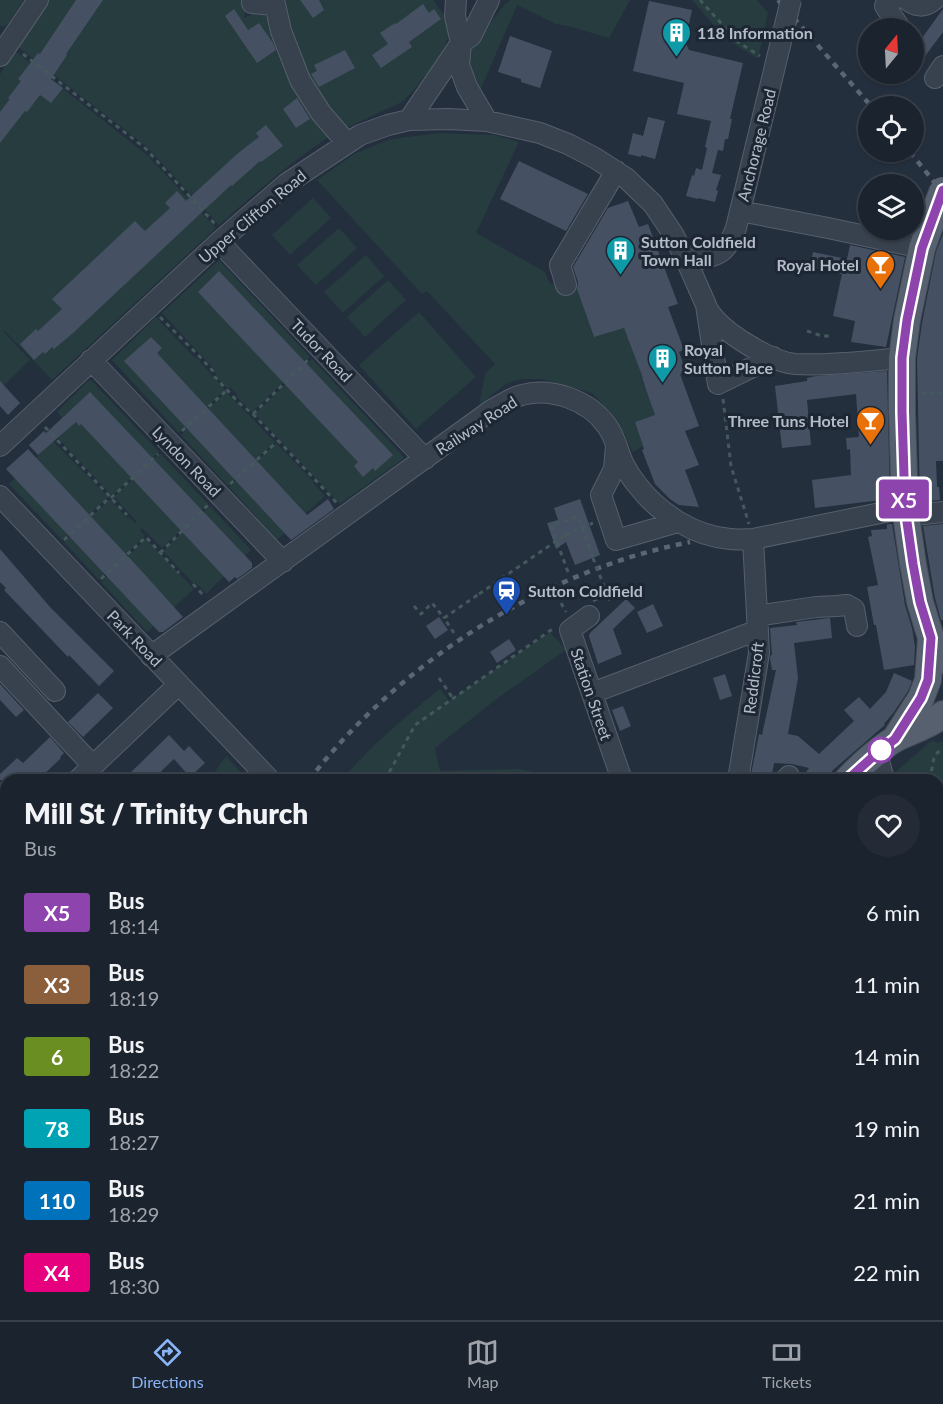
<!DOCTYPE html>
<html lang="en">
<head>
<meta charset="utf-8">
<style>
	:root { --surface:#1b232e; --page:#242b36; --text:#f1f3f6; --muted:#a0a4aa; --line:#39404a; --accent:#8ab4f8 }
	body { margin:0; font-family:Lato,sans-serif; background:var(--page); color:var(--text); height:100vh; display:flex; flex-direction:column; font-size:22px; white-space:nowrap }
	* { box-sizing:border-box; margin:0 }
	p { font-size:20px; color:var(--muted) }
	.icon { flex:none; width:33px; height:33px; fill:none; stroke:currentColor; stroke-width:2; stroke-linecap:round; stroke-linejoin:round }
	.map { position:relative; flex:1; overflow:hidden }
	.drawer { position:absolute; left:0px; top:774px; width:944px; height:546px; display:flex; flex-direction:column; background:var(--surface); border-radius:18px 18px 0 0; box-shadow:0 2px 4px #0004,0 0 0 2px var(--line) }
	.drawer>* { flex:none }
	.badge { padding:0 12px; border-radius:4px; font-size:21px; line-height:39px }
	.needle { width:39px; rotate:18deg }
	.controls { position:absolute; left:858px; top:18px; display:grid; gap:12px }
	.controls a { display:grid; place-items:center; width:66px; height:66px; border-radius:50%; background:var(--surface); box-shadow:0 2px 4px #0004,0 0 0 2px var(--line); font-size:30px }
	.map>.badge { position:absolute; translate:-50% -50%; box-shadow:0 0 0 3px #fff }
	.round { display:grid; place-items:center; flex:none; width:63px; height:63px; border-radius:32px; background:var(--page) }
	.summary { display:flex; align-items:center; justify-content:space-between; height:102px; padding:0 24px }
	h1 { font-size:28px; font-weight:800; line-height:45px }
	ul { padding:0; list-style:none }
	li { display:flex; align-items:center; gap:18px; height:72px; padding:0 24px }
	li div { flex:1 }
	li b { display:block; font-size:22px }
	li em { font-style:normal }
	li .badge { min-width:66px; font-weight:700; text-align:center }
	.tab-bar { display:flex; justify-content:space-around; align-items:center; height:84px; border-top:2px solid var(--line); background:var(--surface); font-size:16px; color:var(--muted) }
	.tab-bar a { display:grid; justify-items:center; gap:3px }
	.tab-bar .active { color:var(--accent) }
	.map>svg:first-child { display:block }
</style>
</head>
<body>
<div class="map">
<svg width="943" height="1320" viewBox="0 0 943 1320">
	<rect width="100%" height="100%" fill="#242f3e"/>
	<!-- green -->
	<path fill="#263c3f" d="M0,0H24L8,24L3,27L0,25Z
		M50,0H248L244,18L261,10L269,21L333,134C292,161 255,193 219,225L147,147L18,47Z
		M281,0H433L444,15L450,32L445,46L432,67L414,90L402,102L344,129L304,75Z
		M511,0H630L609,38L568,26L556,24L517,5L480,91L474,88L464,57L505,4Z
		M692,0H757L768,13L758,59L725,38Z
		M15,51L147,155L216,228L52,380L4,330L3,331L30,360L0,389V74Z
		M439,133L494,135L519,142L476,233L545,272L550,284L556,282L566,290L576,286L594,337L624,328L645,377L641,379L645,388L648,387L655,415L635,422L643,446L633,452L621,429L610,412L592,393L542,379H520L506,384L479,405L485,374L495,364L427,291L422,294L317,180L356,153L391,139Z
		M313,198L331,218L290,255L272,235Z
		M339,228L357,248L316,285L297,265Z
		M366,255L384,276L343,313L324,292Z
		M219,260L310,357L252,412L236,396L237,394L230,387L228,389C222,383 216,379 215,370L162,313Z
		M388,280L406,300L365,337L347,317Z
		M419,312L476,377L416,429L359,365Z
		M156,317L195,358L196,357L225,390L179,433L112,360Z
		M312,359L403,456V459L340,504L255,414Z
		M89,380L92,381L159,452L112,496L58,438L97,401L61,423L59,421L62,417L57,412Z
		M226,392L275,442L228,486L181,435Z
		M53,441L108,497L62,540L9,484Z
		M276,443L314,482L313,483L325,496L277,540L229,487Z
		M160,453L208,504L162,548L142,528L140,531L145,536L99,580L64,542L110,499L127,518L129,517L135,523L137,522L114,497Z
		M210,506L251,550L206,594L195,582L193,583L163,551Z
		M146,539L194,589L147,632L101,582Z
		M550,632L566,650L499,697L435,748L440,771L519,769L572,780H342C371,745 405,717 440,689L449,701Z
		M932,740L938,743L943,741V915H938V918V899L942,888L938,871V780H891L890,777Z
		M226,756L243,775L241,780H209Z
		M938,930L943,931V1024L938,1026Z
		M943,1038V1251L938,1237V1040Z
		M6,1064V1134L0,1142V1072Z
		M938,1271L943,1287V1320H824L822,1314H938Z"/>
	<!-- building -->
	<path fill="#455162" d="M76,0H103L66,54L67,55L51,79L63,88L51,103L40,95L27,112L25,111L0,143V112L10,99L8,98L21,81L18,79L38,53L40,54Z
		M300,0H319L324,10L313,18Z
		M649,1L692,10L685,42L689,50L743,63L730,119H732L728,139H725L723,151L718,150L712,173L721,175L716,190L718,191L715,202L698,198V199L686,196L692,175L694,176L696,168L702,170L707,148L705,147L711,121L677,114L684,83L633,71Z
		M423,4L429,13L434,9L441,19L409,42L412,47L381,68L372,55L388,44L380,33L395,23L396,24Z
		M234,9L248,30L259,23L273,43L276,50L257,63L225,16Z
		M943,9V32L914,71V49Z
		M510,36L552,51L540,88L521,82V79L498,72Z
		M345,50L355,68L319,87L311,74L317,71L314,65Z
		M297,98L310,119L296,128L283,109Z
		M648,117L665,121L655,159L641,155V157L628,154L633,133L643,136Z
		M266,125L283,146L261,162L260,161L232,186L231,185L73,333L54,349L52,347L45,354L43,352L34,360L20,344L36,329L38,331L62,309L52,299L135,221L145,231L170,208L165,203L177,191L186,201L237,154L259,137L256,133Z
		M519,161L588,194L566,231L500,199Z
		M628,201L639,227L648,224L678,304L668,307L684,350L679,352L686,372L680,374L699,426L685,431L699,465L685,470L699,507L679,505L670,499L655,484L642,450L644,449L635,422L655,415L642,378H643L624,328L594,337L577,289L578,282L573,267L608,208Z
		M943,234V461H936L937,487H939L940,500L920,502L917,359L922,323L936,252Z
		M850,245L905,257L886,347L851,342L855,321L833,316L842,274L810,267L813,252L847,259Z
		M219,271L393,455L375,471L373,468L363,477L354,466L358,462L198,292Z
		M151,337L162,348L157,353L307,515L328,499L334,509L291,540L124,361Z
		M887,371L890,499L815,508L812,480L851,475L850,449L847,450L846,438L859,437L856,394L807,400L811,445L782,448L775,386L807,381V378L816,376Z
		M0,381L20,403L8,415L0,406Z
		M90,392L252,563V568L237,579L235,577L229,582L81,424L79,426L76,422L38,455L29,445L44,431L46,433L59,421Z
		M28,449L137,566L183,617L163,632H159L6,469Z
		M580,499L600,555L575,565L566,542L556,549L547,523L558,520L554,508Z
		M887,524H892L905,605L912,628L915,646L914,665L884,670L876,625H874L867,587L878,585L868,537L872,536L871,530L887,529Z
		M943,524V620H941L935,598L923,526Z
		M0,549L50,607L114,671L99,686L69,655L68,657L4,590L6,588L0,582Z
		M626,599L635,608L613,629L622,654L598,664L589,636L590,633Z
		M653,604L663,626L647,633L637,612Z
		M439,617L448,630L435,639L426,626Z
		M830,618L832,638L794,643L798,678L788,734L798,736L819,754L854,721L844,710L859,697L870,709L886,692L894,673L912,681L908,691L894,712L884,724L885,725L833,770L825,780H800L809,768L792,764L774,763L771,780H750L759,734L762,735L776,670H772L770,658L771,655H772L770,628L797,625L796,622Z
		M509,639L516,650L497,663L490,652Z
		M725,674L732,696L720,700L713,678Z
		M0,684L24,710L16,717L0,700Z
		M98,693L113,708L83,737L68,722Z
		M623,706L631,726L620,731L612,710Z
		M169,735L184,751L189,746L205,763L190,777L174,759L152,780H123Z
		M50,737L64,753L60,757L61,758L38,780H0V774L17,758L23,763Z"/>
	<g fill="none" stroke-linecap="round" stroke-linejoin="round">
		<!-- minor-tunnel -->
		<path stroke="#3a4453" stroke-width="20" stroke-dasharray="20 10" stroke-linecap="butt" d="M223,1320L228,1314"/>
		<defs>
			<path id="minor" d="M274,0L281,31L300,80L321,113L347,143
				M456,0L455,16L461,43L459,65L467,87L487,121
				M893,0L885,6L900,28
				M907,0C917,7 924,8 934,0
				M252,3L274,5
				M0,56L38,0
				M935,78L943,66
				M409,120L461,43L471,36L489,0
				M740,211L828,228L922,248
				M219,242L425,459
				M687,262C715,255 725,258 736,228L777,58
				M566,285L560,265L616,171
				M707,308C709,312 712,316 715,319C730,336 772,362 795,364C829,366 868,361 902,358
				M91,360L283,562
				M0,446L219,242L286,184L360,135L388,125L409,120L448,119L487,121L540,133L568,144L595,158L626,178L653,204L673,234L687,262L706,305L718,384L773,357
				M616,446L614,469L601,495L616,540L678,522
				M0,496L270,780
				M906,516L943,512
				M589,616L570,630L622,780
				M757,616L816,607L837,606L847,605L854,609L857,626
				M0,632L55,691
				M151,656L493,409C502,405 512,397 522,395C551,387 589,400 607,426C615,437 618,451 623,463C627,471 633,480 638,486C660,514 694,536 730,539C738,540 746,539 753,539L905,508
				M0,666L93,766
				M592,693L758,630
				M877,753L884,780
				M78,780L179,684
				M738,780L759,653L753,539
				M785,780L789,776
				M0,854L6,848
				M0,875L6,881
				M938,1031L943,1029
				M938,1256L943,1272
				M395,1314L403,1320
				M547,1314L552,1320
				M638,1314L641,1320
				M746,1314L749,1320
				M270,1320L274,1314
				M439,1320L445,1314"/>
			<path id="major" d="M938,203L922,248L907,320L902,358V412L905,508L913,564L920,602L931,638L943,660
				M895,739L921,698L928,680L931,638
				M847,780C859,767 882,746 897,738C913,730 929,726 943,714
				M806,1314L808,1320
				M139,1320V1314"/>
		</defs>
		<!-- minor casing -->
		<use href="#minor" stroke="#565f6c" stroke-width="22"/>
		<!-- major casing -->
		<use href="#major" stroke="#414a57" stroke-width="28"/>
		<!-- path -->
		<path stroke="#44595c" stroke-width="3" stroke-dasharray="4.5 4.5" stroke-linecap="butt" d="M700,0L738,42L760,56
			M23,54L145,148L215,224
			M160,317L201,358L213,371L215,377L239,403L253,414L337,503
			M807,331L822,336H833
			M921,393H943
			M723,399L731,466L749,524
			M253,414L308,360
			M45,427L127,515
			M182,431L227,390
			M230,484L278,441
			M111,498L158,454
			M565,535L593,523
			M64,540L110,497
			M160,553L208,505
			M568,572L551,526L578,516L593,558
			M101,579L146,537L179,573
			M193,584L205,597
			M593,601L607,594L610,601L603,585
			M561,603L566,612
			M414,606L421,614L432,603L444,618
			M454,633L444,618L479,594
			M439,678L452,697
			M385,780L415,725L554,628
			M930,780L934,757L938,752L943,751
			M940,830L943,838
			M938,831L943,829
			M938,933L943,938"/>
		<!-- minor -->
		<use href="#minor" stroke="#38414e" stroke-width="20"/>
		<!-- major -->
		<use href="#major" stroke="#56606e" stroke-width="26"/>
		<!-- rail -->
		<path stroke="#5a6575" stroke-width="4.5" stroke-dasharray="6 6" stroke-linecap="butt" d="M778,0L871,106
			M910,152L943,193
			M309,780C401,661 543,571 690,542
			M0,1192L6,1184
			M0,1205L6,1197"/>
		<defs>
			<path id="minor-bridge" d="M777,58L791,0"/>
			<path id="major-bridge" d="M938,203L943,190"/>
		</defs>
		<!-- minor-bridge casing -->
		<use href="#minor-bridge" stroke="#565f6c" stroke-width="22" stroke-linecap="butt"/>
		<!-- major-bridge casing -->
		<use href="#major-bridge" stroke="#414a57" stroke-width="28" stroke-linecap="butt"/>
		<!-- path-bridge -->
		<path stroke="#44595c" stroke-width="3" stroke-dasharray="4.5 4.5" stroke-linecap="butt" d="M593,558L607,594
			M479,594L565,535"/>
		<!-- minor-bridge -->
		<use href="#minor-bridge" stroke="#38414e" stroke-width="20"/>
		<!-- major-bridge -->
		<use href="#major-bridge" stroke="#56606e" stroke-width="26"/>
	</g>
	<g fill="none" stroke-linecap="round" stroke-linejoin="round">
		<defs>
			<path id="line" d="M847,780L877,753L895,739L921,698L928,680L931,638L920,602L913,564L905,508L902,412V358L907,320L922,248L943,190"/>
		</defs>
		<!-- line casing -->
		<use href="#line" stroke="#fff" stroke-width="14"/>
		<!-- line -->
		<use href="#line" stroke="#8e44ad" stroke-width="9"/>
	</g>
	<!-- icons -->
	<defs>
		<symbol id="building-pin" viewBox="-11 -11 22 30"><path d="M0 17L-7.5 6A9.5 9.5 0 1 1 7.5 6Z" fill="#0f9aa8" stroke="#1d2633"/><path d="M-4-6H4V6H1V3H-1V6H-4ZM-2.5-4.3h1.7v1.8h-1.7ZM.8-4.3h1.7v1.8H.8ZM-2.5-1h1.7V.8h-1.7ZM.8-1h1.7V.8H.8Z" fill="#fff"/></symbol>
		<symbol id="bar-pin" viewBox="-11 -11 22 30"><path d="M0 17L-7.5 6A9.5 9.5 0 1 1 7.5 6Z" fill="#e8710a" stroke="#1d2633"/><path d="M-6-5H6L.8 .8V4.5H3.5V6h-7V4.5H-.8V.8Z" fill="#fff"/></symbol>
		<symbol id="station-pin" viewBox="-11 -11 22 30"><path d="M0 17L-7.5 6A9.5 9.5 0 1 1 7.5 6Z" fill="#1a4fb4" stroke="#1d2633"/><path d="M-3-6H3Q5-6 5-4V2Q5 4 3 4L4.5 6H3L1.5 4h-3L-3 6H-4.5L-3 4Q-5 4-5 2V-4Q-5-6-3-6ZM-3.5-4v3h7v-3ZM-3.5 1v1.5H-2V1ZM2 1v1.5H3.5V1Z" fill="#fff"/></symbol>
	</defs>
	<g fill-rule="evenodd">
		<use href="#building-pin" x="660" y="16" width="33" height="45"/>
		<use href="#building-pin" x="604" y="234" width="33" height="45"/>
		<use href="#bar-pin" x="864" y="248" width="33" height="45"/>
		<use href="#building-pin" x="646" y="342" width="33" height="45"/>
		<use href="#bar-pin" x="854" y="404" width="33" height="45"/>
		<use href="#station-pin" x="490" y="574" width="33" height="45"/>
	</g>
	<!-- markers -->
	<circle fill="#fff" stroke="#8e44ad" stroke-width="3" cx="881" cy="750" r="12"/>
	<g text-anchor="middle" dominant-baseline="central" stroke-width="6" stroke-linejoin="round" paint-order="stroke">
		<!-- poi labels -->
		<g font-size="16" font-weight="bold" fill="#b4bcc9" stroke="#1d2633" text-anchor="start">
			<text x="697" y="32">118 Information</text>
			<text x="641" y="241">Sutton Coldfield<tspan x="641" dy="18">Town Hall</tspan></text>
			<text x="859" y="264" text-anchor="end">Royal Hotel</text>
			<text x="684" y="349">Royal<tspan x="684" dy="18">Sutton Place</tspan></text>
			<text x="849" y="420" text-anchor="end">Three Tuns Hotel</text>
			<text x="528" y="590">Sutton Coldfield</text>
		</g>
		<!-- street labels -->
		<g font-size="16" fill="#b4bcc9" stroke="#1d2633">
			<text transform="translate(756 145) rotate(-76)">Anchorage Road</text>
			<text transform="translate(252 216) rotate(-40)">Upper Clifton Road</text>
			<text transform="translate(322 350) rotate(46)">Tudor Road</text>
			<text transform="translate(476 425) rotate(-33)">Railway Road</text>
			<text transform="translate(187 461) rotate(46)">Lyndon Road</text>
			<text transform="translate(135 638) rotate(46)">Park Road</text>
			<text transform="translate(753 678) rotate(-83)">Reddicroft</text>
			<text transform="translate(592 694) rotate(71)">Station Street</text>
		</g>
	</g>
</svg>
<div class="controls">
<a><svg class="needle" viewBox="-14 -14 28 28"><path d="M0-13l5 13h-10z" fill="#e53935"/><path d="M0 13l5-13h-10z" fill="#a0a4aa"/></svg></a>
<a><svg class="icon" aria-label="locate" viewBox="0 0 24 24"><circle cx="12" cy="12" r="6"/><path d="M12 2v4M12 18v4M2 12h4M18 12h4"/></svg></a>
<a><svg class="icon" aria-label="layers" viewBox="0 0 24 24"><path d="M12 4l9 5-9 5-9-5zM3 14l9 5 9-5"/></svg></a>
</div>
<b class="badge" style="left:904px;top:499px;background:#8e44ad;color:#fff">X5</b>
<section class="drawer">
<div class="summary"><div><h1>Mill St / Trinity Church</h1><p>Bus</p></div><a class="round"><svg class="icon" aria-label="heart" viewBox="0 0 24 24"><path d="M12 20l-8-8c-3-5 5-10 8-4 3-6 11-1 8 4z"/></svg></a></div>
<ul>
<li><span class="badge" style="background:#8e44ad;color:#fff">X5</span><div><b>Bus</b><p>18:14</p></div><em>6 min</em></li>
<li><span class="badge" style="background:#8b5e3c;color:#fff">X3</span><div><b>Bus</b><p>18:19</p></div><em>11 min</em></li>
<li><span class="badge" style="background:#6b8e23;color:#fff">6</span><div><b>Bus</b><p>18:22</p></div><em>14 min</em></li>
<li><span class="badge" style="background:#00a3b4;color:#fff">78</span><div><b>Bus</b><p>18:27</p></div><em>19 min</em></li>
<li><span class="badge" style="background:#0072bc;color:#fff">110</span><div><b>Bus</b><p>18:29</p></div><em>21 min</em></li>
<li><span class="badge" style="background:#e6007e;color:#fff">X4</span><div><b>Bus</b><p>18:30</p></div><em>22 min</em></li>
</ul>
</section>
</div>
<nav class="tab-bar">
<a class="active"><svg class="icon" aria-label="directions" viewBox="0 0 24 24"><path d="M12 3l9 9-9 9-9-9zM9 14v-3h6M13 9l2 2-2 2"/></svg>Directions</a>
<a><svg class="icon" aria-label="map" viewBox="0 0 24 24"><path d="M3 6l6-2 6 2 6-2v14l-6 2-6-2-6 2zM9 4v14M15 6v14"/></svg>Map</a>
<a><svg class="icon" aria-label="tickets" viewBox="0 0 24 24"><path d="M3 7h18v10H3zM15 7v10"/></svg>Tickets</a>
</nav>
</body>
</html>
